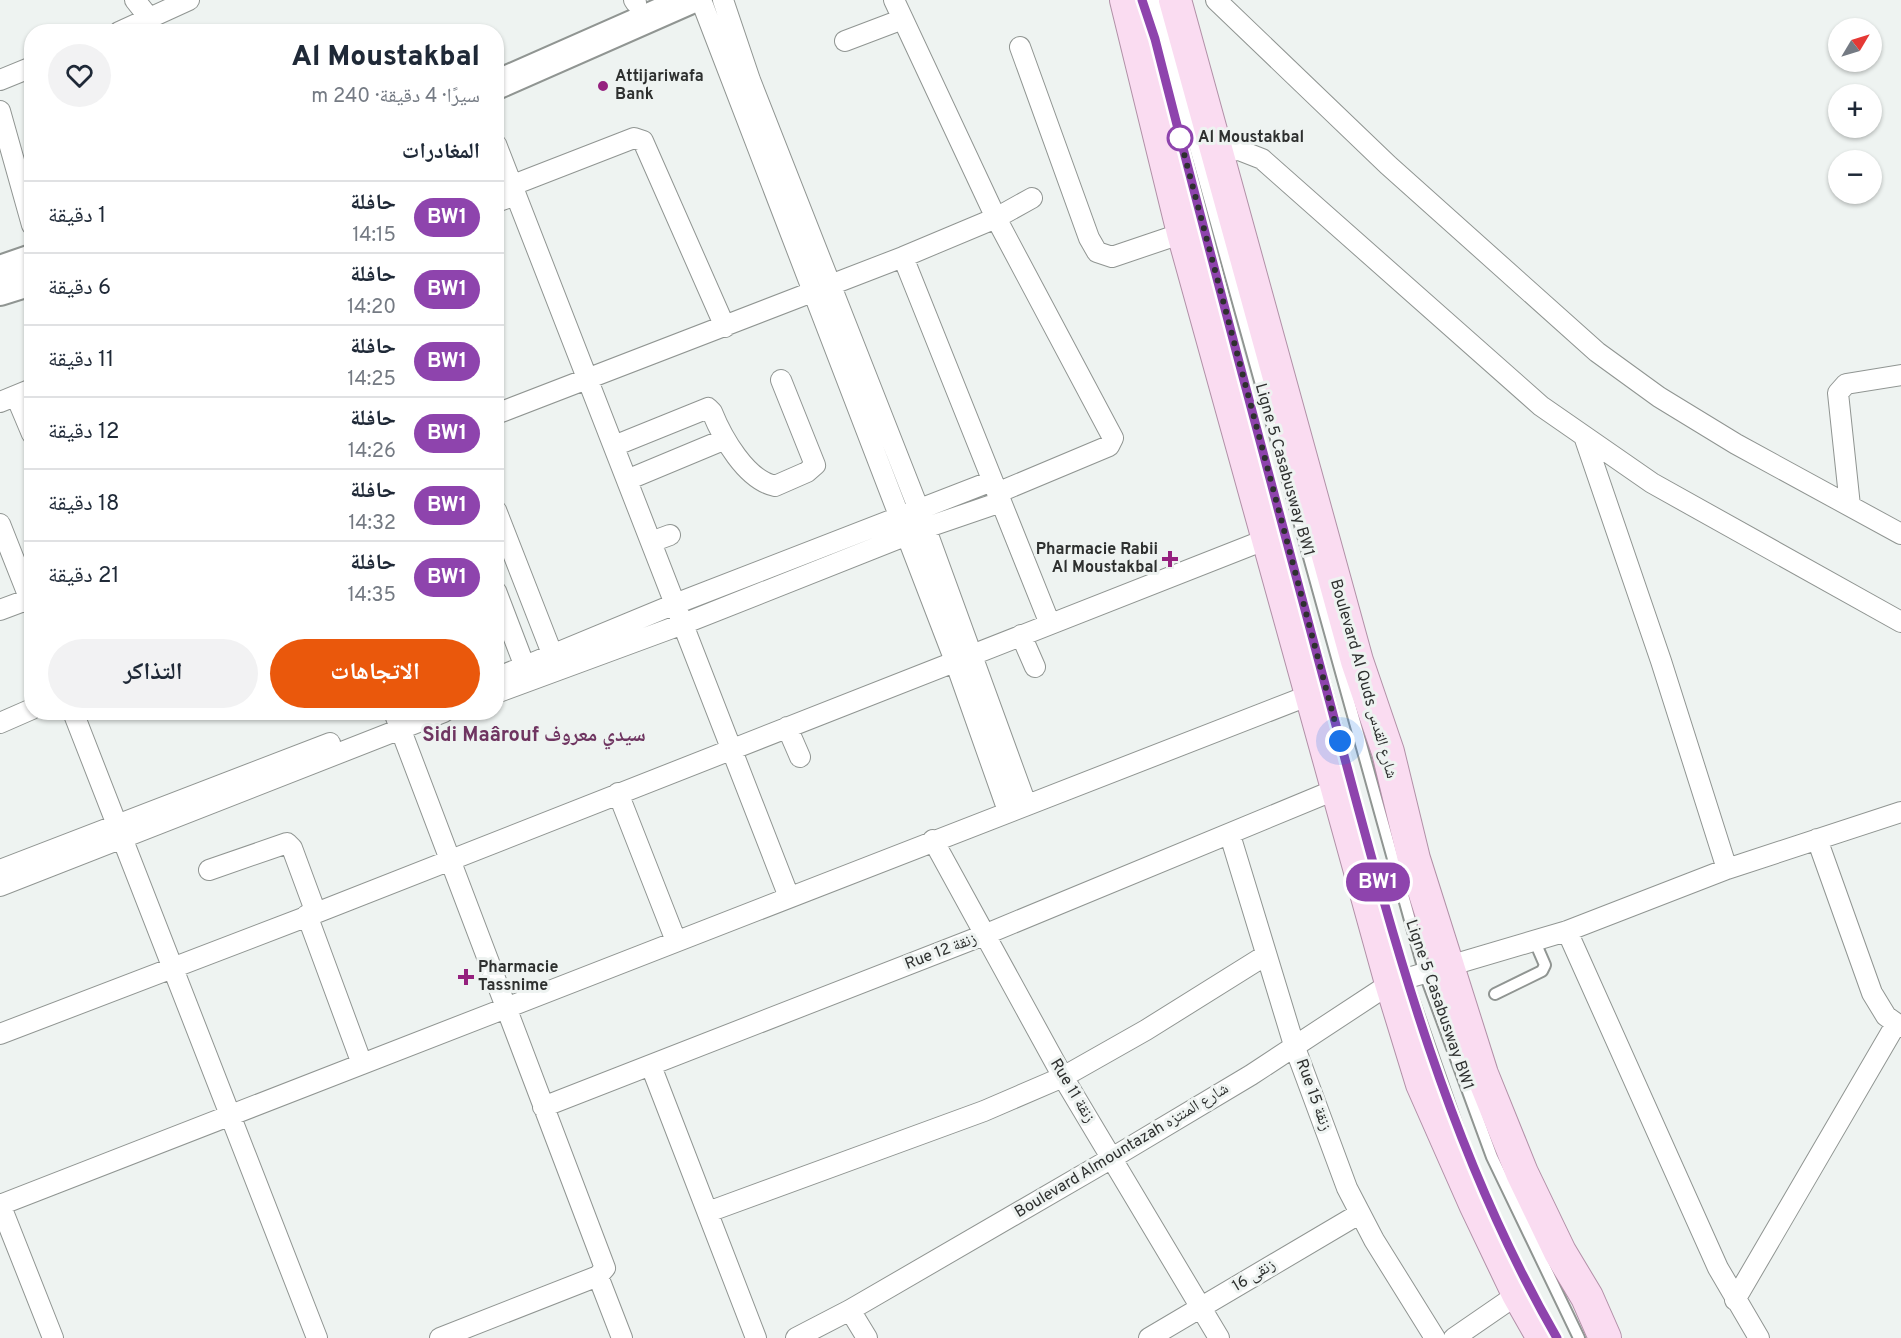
<!DOCTYPE html>
<html lang="ar">
<head>
<meta charset="utf-8">
<style>
	:root { --surface:#fff; --page:#f2f2f3; --text:#1f2937; --muted:#747a83; --line:#e0e1e3; --accent:#ea580c }
	body { margin:0; font-family:Overpass,"Noto Naskh Arabic",sans-serif; background:var(--page); color:var(--text); direction:rtl; height:100vh; display:flex; flex-direction:column; font-size:22px; white-space:nowrap }
	* { box-sizing:border-box; margin:0 }
	p { font-size:20px; color:var(--muted) }
	.icon { flex:none; width:33px; height:33px; fill:none; stroke:currentColor; stroke-width:2; stroke-linecap:round; stroke-linejoin:round }
	.map { position:relative; flex:1; overflow:hidden; direction:ltr }
	.details { position:absolute; left:24px; top:24px; width:480px; height:696px; display:flex; flex-direction:column; background:var(--surface); border-radius:24px; box-shadow:0 2px 4px #0004; direction:rtl }
	.details>* { flex:none }
	.badge { padding:0 12px; border-radius:20px; font-size:21px; line-height:39px }
	.needle { width:39px; rotate:52deg }
	.controls { position:absolute; left:1828px; top:18px; display:grid; gap:12px }
	.controls a { display:grid; place-items:center; width:54px; height:54px; border-radius:50%; background:var(--surface); box-shadow:0 2px 4px #0004; font-size:30px }
	.you { position:absolute; width:30px; height:30px; margin:-15px; border:4px solid #fff; border-radius:50%; background:#1a73e8; box-shadow:0 0 0 9px #1a73e833 }
	.map>.badge { position:absolute; translate:-50% -50%; box-shadow:0 0 0 3px #fff }
	h2 { padding:0 24px; font-size:22px; line-height:54px }
	.round { display:grid; place-items:center; flex:none; width:63px; height:63px; border-radius:32px; background:var(--page) }
	.head { display:flex; align-items:center; justify-content:space-between; height:102px; padding:0 24px }
	h1 { font-size:28px; font-weight:800; line-height:45px }
	.primary-button { display:flex; gap:12px; margin-top:auto; padding:12px 24px }
	.primary-button a { flex:1; height:69px; border-radius:36px; background:var(--accent); color:#fff; font-size:24px; font-weight:800; line-height:69px; text-align:center }
	.primary-button a+a { background:var(--page); color:var(--text) }
	ul { padding:0; list-style:none }
	li { display:flex; align-items:center; gap:18px; height:72px; padding:0 24px; border-top:2px solid var(--line) }
	li div { flex:1 }
	li b { display:block; font-size:22px }
	li em { font-style:normal }
	li .badge { min-width:66px; font-weight:700; text-align:center }
	.map>svg:first-child { display:block }
</style>
</head>
<body>
<div class="map">
<svg width="1901" height="1338" viewBox="0 0 1901 1338">
	<rect width="100%" height="100%" fill="#eef3f1"/>
	<g fill="none" stroke-linecap="round" stroke-linejoin="round">
		<defs>
			<path id="lane" d="M1142,0L1155,39L1225,316L1337,730
				M1154,0L1425,974L1492,1157L1579,1338
				M1406,979L1458,1129
				M1495,994L1542,971L1545,965L1535,942"/>
			<path id="street" d="M135,0L150,19
				M634,0L636,3
				M701,0L955,661L1008,811
				M723,0L750,80L919,510L1026,804
				M894,0L996,218L1113,438L1109,446L997,493
				M1216,0L1388,165L1597,352L1659,397L1736,444L1901,534
				M119,32L189,0
				M845,41L903,19
				M1020,47L1089,238L1097,252L1112,257L1183,233
				M0,80L32,67
				M0,111L32,225
				M496,144L789,897
				M1218,151L1239,150L1262,159L1541,406L1652,483L1901,622
				M513,185L634,138L643,141L725,327
				M496,202L516,195
				M903,257L1050,624
				M16,396L32,434
				M0,402L32,389
				M496,414L903,257L996,218L1032,198
				M1585,439L1661,661L1727,869
				M614,446L708,408L712,412C722,437 746,480 775,486L807,472L815,465L781,380
				M627,480L723,440
				M1850,506L1838,393L1846,384L1901,375
				M496,510L553,656
				M0,524L32,605
				M651,542L670,535
				M496,591L525,667
				M0,610L32,598
				M1021,635L1035,667
				M496,678L675,604L992,481
				M496,693L683,624L925,528L1001,502
				M73,712L317,1338
				M394,712L605,1268L598,1276L440,1338
				M0,723L32,709
				M787,727L800,757
				M618,793L676,941
				M1230,835L1294,1045L1347,1188L1374,1240L1435,1338
				M1817,839L1872,993L1886,1016L1901,1027
				M933,840L1063,1077L1219,1338
				M0,870L330,743
				M209,870L287,843L292,848L316,913
				M0,886L444,712
				M307,915L362,1064
				M1567,931L1718,1268L1759,1338
				M0,1034L316,913L1267,539
				M651,1066L756,1338
				M543,1107L984,935L1337,789
				M0,1204L53,1338
				M0,1205L1310,695
				M708,1212L984,1111L1063,1077L1146,1030L1266,955
				M598,1276L622,1338
				M1735,1300L1896,1024
				M850,1310L867,1338
				M796,1338L850,1310L1112,1158L1251,1075L1391,983L1567,931L1727,869L1901,812
				M1149,1338L1359,1214
				M1454,1338L1518,1294"/>
			<path id="secondary" d="M496,85L689,0
				M0,270L32,259
				M0,291L32,281"/>
			<path id="primary" d="M1126,0L1183,233L1391,983L1422,1084L1475,1204L1518,1294L1543,1338
				M1175,0L1357,661L1388,752L1414,859L1482,1074L1522,1173L1560,1252L1587,1297L1605,1338"/>
		</defs>
		<!-- lane casing -->
		<use href="#lane" stroke="#909592" stroke-width="14"/>
		<!-- street casing -->
		<use href="#street" stroke="#909592" stroke-width="22"/>
		<!-- secondary casing -->
		<use href="#secondary" stroke="#909592" stroke-width="32"/>
		<!-- primary casing -->
		<use href="#primary" stroke="#b190a7" stroke-width="34"/>
		<!-- lane -->
		<use href="#lane" stroke="#fff" stroke-width="10"/>
		<!-- street -->
		<use href="#street" stroke="#fff" stroke-width="20"/>
		<!-- secondary -->
		<use href="#secondary" stroke="#fff" stroke-width="28"/>
		<!-- primary -->
		<use href="#primary" stroke="#fadcf1" stroke-width="32"/>
	</g>
	<g fill="none" stroke-linecap="round" stroke-linejoin="round">
		<defs>
			<path id="line" d="M1142,0L1155,39C1210,256 1268,472 1326,688C1386,911 1440,1136 1557,1338"/>
		</defs>
		<!-- line casing -->
		<use href="#line" stroke="#fff" stroke-width="14"/>
		<!-- line -->
		<use href="#line" stroke="#8e44ad" stroke-width="9"/>
		<!-- walk -->
		<path stroke="#2e302f" stroke-width="6" stroke-dasharray="0 10.8" d="M1180,138L1178,131L1340,741"/>
	</g>
	<!-- markers -->
	<g fill="#95207e" stroke="#eef3f1" stroke-width="2">
		<circle cx="603" cy="86" r="6"/>
		<path d="M1167 550h6v6h6v6h-6v6h-6v-6h-6v-6h6z"/>
		<path d="M463 968h6v6h6v6h-6v6h-6v-6h-6v-6h6z"/>
	</g>
	<circle fill="#fff" stroke="#8e44ad" stroke-width="3" cx="1180" cy="138" r="12"/>
	<g text-anchor="middle" dominant-baseline="central" stroke-width="6" stroke-linejoin="round" paint-order="stroke">
		<!-- poi labels -->
		<g font-size="16" font-weight="bold" fill="#2e302f" stroke="#eef3f1" text-anchor="start">
			<text x="615" y="77">Attijariwafa<tspan x="615" dy="18">Bank</tspan></text>
			<text x="1158" y="550" text-anchor="end">Pharmacie Rabii<tspan x="1158" dy="18">Al Moustakbal</tspan></text>
			<text x="478" y="968">Pharmacie<tspan x="478" dy="18">Tassnime</tspan></text>
		</g>
		<!-- stop labels -->
		<g font-size="16" font-weight="bold" fill="#2e302f" stroke="#eef3f1" text-anchor="start">
			<text x="1198" y="138">Al Moustakbal</text>
		</g>
		<!-- street labels -->
		<g font-size="16" fill="#2e302f" stroke="#eef3f1">
			<text transform="translate(1284 470) rotate(74)">Ligne 5 Casabusway BW1</text>
			<text transform="translate(1363 679) rotate(74)">Boulevard Al Quds شارع القدس</text>
			<text transform="translate(941 952) rotate(-21)">Rue 12 زنقة</text>
			<text transform="translate(1439 1005) rotate(71)">Ligne 5 Casabusway BW1</text>
			<text transform="translate(1072 1091) rotate(59)">Rue 11 زنقة</text>
			<text transform="translate(1313 1095) rotate(70)">Rue 15 زنقة</text>
			<text transform="translate(1122 1151) rotate(-31)">Boulevard Almountazah شارع المنتزه</text>
			<text transform="translate(1254 1276) rotate(-31)">زنقى 16</text>
		</g>
		<!-- quarter labels -->
		<g font-size="20" font-weight="bold" fill="#6f3561" stroke="#eef3f1">
			<text x="534" y="736">Sidi Maârouf سيدي معروف</text>
		</g>
	</g>
</svg>
<div class="controls">
<a><svg class="needle" viewBox="-14 -14 28 28"><path d="M0-13l5 13h-10z" fill="#e53935"/><path d="M0 13l5-13h-10z" fill="#747a83"/></svg></a>
<a>+</a>
<a>−</a>
</div>
<div class="you" style="left:1340px;top:741px"></div>
<b class="badge" style="left:1378px;top:882px;background:#8e44ad;color:#fff">BW1</b>
<section class="details">
<div class="head"><div><h1>Al Moustakbal</h1><p>سيرًا · 4 دقيقة · 240 m</p></div><a class="round"><svg class="icon" aria-label="heart" viewBox="0 0 24 24"><path d="M12 20l-8-8c-3-5 5-10 8-4 3-6 11-1 8 4z"/></svg></a></div>
<h2>المغادرات</h2>
<ul>
<li><span class="badge" style="background:#8e44ad;color:#fff">BW1</span><div><b>حافلة</b><p>14:15</p></div><em>1 دقيقة</em></li>
<li><span class="badge" style="background:#8e44ad;color:#fff">BW1</span><div><b>حافلة</b><p>14:20</p></div><em>6 دقيقة</em></li>
<li><span class="badge" style="background:#8e44ad;color:#fff">BW1</span><div><b>حافلة</b><p>14:25</p></div><em>11 دقيقة</em></li>
<li><span class="badge" style="background:#8e44ad;color:#fff">BW1</span><div><b>حافلة</b><p>14:26</p></div><em>12 دقيقة</em></li>
<li><span class="badge" style="background:#8e44ad;color:#fff">BW1</span><div><b>حافلة</b><p>14:32</p></div><em>18 دقيقة</em></li>
<li><span class="badge" style="background:#8e44ad;color:#fff">BW1</span><div><b>حافلة</b><p>14:35</p></div><em>21 دقيقة</em></li>
</ul>
<div class="primary-button"><a>الاتجاهات</a><a>التذاكر</a></div>
</section>
</div>
</body>
</html>
